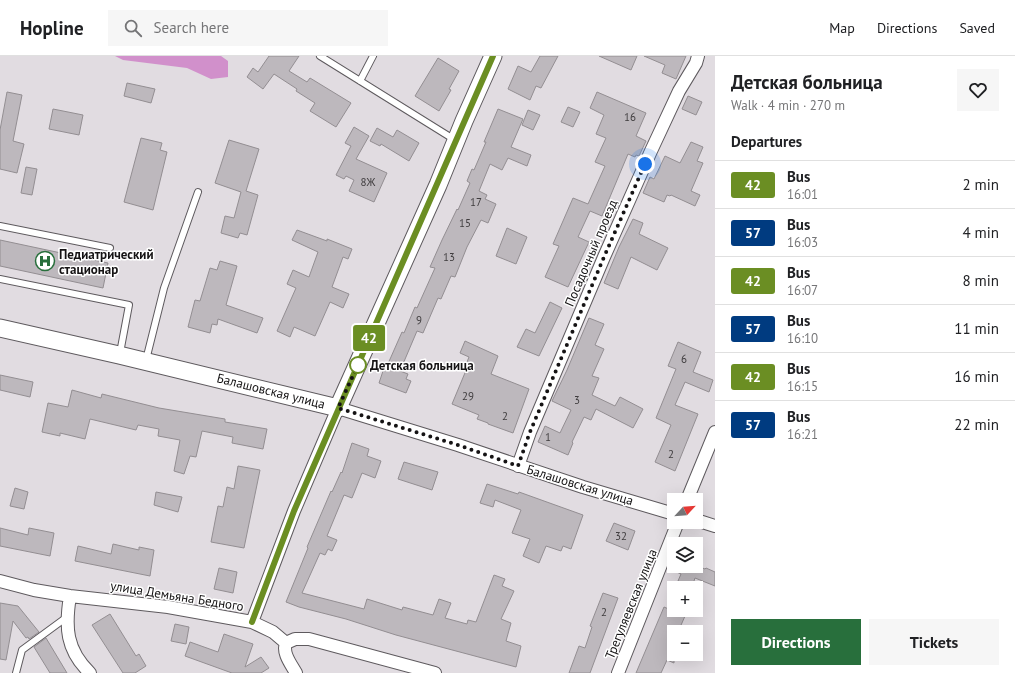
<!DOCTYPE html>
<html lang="en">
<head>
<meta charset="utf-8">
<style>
	:root { --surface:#fff; --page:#f6f6f6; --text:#202124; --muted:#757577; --line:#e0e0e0; --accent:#286f3c }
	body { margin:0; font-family:"PT Sans",sans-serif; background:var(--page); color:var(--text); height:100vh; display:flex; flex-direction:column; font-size:15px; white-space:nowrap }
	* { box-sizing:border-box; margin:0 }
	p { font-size:13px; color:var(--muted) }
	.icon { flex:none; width:22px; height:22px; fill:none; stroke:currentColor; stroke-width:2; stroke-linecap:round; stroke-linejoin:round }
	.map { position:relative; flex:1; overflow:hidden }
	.panel { display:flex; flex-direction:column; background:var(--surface); width:300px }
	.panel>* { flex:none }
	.badge { padding:0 8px; border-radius:3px; font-size:14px; line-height:26px }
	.needle { width:26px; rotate:64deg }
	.controls { position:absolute; left:667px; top:437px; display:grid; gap:8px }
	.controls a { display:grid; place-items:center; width:36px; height:36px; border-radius:0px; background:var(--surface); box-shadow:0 4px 16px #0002; font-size:20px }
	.you { position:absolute; width:20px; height:20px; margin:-10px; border:3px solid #fff; border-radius:50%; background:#1a73e8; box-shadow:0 0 0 6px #1a73e833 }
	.map>.badge { position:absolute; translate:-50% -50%; box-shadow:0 0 0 2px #fff }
	h2 { padding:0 16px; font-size:15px; line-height:36px }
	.round { display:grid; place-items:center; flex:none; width:42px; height:42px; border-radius:0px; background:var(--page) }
	.head { display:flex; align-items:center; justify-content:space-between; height:68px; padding:0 16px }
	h1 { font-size:19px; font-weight:600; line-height:30px }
	.primary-button { display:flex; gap:8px; margin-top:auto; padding:8px 16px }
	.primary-button a { flex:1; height:46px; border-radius:0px; background:var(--accent); color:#fff; font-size:16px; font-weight:600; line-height:46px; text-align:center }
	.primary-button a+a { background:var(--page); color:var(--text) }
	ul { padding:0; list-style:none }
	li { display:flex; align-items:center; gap:12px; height:48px; padding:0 16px; border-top:1px solid var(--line) }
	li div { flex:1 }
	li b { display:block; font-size:15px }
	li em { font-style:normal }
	li .badge { min-width:44px; font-weight:700; text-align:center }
	header { display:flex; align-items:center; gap:24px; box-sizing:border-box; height:56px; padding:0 20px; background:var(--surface); border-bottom:1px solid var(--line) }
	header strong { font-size:19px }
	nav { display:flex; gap:22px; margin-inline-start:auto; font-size:14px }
	.search { width:280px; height:36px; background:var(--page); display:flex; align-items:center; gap:10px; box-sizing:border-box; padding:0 14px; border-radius:0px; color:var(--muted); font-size:15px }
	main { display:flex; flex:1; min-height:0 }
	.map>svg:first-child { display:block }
</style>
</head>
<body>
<header>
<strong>Hopline</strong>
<div class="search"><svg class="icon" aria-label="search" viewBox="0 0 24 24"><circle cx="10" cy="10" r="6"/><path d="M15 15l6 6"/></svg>Search here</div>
<nav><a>Map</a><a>Directions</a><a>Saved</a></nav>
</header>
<main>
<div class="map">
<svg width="715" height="617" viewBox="0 0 715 617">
	<rect width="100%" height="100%" fill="#e1dce1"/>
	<!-- forest -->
	<path fill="#d190cb" d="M115,0H221L228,5V21L211,23L187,12L123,4Z"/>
	<!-- building -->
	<path fill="#bdb8bd" stroke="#938e92" d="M269,0H299L289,15L307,26L310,22L351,47L336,71L310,55L315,47L296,35L297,33L274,18L263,33L247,21L253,12L258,16Z
		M540,0H558L541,32L536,30L530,44L508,33L518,10L531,16Z
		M599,0H637L631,14Z
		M644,0H686L676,23L662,17L665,9Z
		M438,2L459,15L449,33L451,34L439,55L415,40Z
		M127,27L155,33L151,47L124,40Z
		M7,36L22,39L13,85L24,88L17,117L0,113V74Z
		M597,36L646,57L636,80L646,85L639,100L636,99L635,101L628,98L602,160L590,155L578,181L589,186L568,231L545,221L559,190L553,188L573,142L588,148L605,110L595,106L606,82L596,78L604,59L590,52Z
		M688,40L702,46L696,59L682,53Z
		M568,51L580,56L573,71L561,66Z
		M53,53L83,59L79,79L49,73Z
		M498,53L523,63L511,91L531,99L527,110L508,102L502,114L490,108L479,135L487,139L485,143L496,148L488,167L481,164L467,191L455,221L451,220L441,243L438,242L423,277L417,275L400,315L408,318L406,323L411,325L406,337L379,327L385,309L387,310L402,276L404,277L415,251L417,252L435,212L430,211L442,184L457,153L458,154L470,127L467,125L472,113L474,114L486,86H484Z
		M528,54L540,59L533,74L522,69Z
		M354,71L369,80L356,103L387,117L374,146L349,135L354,124L346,120L344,123L336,119L351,90L345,87Z
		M377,72L393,81L397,74L419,87L409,105L381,88L380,90L370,85Z
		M141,82L162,87L160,94L167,96L153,154L124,146Z
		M229,84L259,93L246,135L258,139L247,179L240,177L238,182L221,177L225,160L234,162L241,136L215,127Z
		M691,86L703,91L697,105L703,107L691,135L700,139L695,150L671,139L670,140L667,139L664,146L643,137L650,121L654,123L665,100L680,107Z
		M26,111L37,113L32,139L21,137Z
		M633,163L643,167L639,178L668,192L657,214L631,201L618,233L604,227L619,191Z
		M507,172L527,181L516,208L496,200Z
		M297,174L327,185V183L352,193L348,203L343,201L332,231L349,238L343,252L330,246L315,280L294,271L290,281L277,275L296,232L287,228L293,214L309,221L318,196L292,184Z
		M0,184L108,207L103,232L0,210Z
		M220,205L237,210L226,249L263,262L257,277L218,263L217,269L212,268L210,277L188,271L195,244L200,245L210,212L217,214Z
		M550,246L562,252L539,300L517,291L526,273L535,277Z
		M589,262L604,268L595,289L604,293L592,320L599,322L592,339L615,350L620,341L643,353L633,372L596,353L591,364L584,361L572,386L573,387L568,399L538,386L545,370L560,377L571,354L552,345L567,314Z
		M465,285L498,300L491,318L529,333L513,377L488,368V367L477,363L479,359L452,348L467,312L465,311L469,301L460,297Z
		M678,286L701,296L693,316L713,324L709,336L685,326L675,349L698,358L675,415L655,406L671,369L656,362L676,313L668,310Z
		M0,319L33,326L30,341L0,334Z
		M72,334L101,342L102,338L159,352L225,363V366L267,373L263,393L232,387L233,381L202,375L196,401L190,400L184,418L174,415L180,384L158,380L159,373L138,369L136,374L90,363L85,383L60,377V380L42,376L48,347L68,351Z
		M352,387L369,393L367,400L381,405L375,422L362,417L352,442L344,439L327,480L337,484L332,495L328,493L325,499L320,497L302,537L364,553L367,543L402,554L403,551L433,559L439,543L451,547L445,562L467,568L468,564L476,566L494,519L505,523L502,530L514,535L501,563L511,567L506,585L521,590L516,611L396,579L346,563L299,551L286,546L308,492L307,491L331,435L332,436L341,416L342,417Z
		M404,406L438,416L432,434L398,423Z
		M238,410L260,414L244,492L211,486L218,450L223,451L227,431L234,433Z
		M487,428L518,438L519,436L583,459L571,493L563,490L561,495L546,490L539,507L523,500L530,483L512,477L521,454L495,444L493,451L480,447Z
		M15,432L28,436L24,453L10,450Z
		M156,436L182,441L178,456L154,449Z
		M614,467L635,475L628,494L606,485Z
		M0,472L28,479L29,472L54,477L50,500L0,490Z
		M113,488L139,494V491L154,494L150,520L75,505L78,490L111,498Z
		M669,510H700V511L705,513L706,512L715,516V530L695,522L692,531L678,525L681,518L668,512Z
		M219,512L237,516L233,537L214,533Z
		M603,537L618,542L590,617H569L579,590L585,592L592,571L590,570Z
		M0,547L18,550L39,576L29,583L28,581L26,582L13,565L6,604L0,603Z
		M664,551L685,560L678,576H674V607L667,604L661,617H636Z
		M110,558L136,600L139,598L146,610L135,617H123L92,569Z
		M175,568L189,571L186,588L171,585Z
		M224,578L253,588L245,611L261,601L269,612L261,617H232L185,600L190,586L218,596Z
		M46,582L67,617H50L34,591Z"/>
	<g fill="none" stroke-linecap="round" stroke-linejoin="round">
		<defs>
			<path id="lane" d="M320,0L455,84
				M360,25L373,0
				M0,170L110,192
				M0,223L129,249L120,297
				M146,304L164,232L198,136
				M16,617L22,594L67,561"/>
			<path id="street" d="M518,410L530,376L604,201L651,95L679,35L696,7L698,0
				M687,444L715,376
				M696,464L715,470
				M0,525L34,534L70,540L168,551L252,566L273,576L286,587L295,583H309L435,617
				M70,540C65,571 66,594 90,617
				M252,566L294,455L338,352L458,389L583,431L674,458
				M286,587C282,597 291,608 296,617
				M618,617L678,466"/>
			<path id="secondary" d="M0,272L119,299L338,352L438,129L464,65L493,0"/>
		</defs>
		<!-- lane casing -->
		<use href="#lane" stroke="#5e5a5e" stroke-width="8"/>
		<!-- street casing -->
		<use href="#street" stroke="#5e5a5e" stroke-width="14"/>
		<!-- secondary casing -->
		<use href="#secondary" stroke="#5e5a5e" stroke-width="19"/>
		<!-- lane -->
		<use href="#lane" stroke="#fff" stroke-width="6"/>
		<!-- street -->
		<use href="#street" stroke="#fff" stroke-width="12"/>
		<!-- secondary -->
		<use href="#secondary" stroke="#fff" stroke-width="17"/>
	</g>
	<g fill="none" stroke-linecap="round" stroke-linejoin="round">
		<defs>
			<path id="line" d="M252,566L294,455L493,0"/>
		</defs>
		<!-- line casing -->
		<use href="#line" stroke="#fff" stroke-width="9"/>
		<!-- line -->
		<use href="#line" stroke="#6b8e23" stroke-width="6"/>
		<!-- walk -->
		<path stroke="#151314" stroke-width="4" stroke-dasharray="0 7.2" d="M358,309L338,352L458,389L518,410L530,376L604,201L645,108"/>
	</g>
	<!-- icons -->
	<defs>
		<symbol id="hospital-ring" viewBox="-11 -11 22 22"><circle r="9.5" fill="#fff" stroke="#286f3c" stroke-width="1.5"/><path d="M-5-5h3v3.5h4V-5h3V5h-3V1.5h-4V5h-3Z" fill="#286f3c"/></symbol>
	</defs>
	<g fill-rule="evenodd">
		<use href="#hospital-ring" x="34" y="194" width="22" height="22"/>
	</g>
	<!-- markers -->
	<circle fill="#fff" stroke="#6b8e23" stroke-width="2" cx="358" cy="309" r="8"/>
	<g text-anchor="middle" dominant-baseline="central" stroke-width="3" stroke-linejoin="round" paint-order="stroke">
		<!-- number labels -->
		<g font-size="11" fill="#3f3c3e">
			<text x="630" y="61">16</text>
			<text x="368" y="126">8Ж</text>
			<text x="476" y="146">17</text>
			<text x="465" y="167">15</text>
			<text x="449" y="201">13</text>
			<text x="419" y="264">9</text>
			<text x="684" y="303">6</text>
			<text x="468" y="340">29</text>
			<text x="577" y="344">3</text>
			<text x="505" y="360">2</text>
			<text x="548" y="381">1</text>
			<text x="671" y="398">2</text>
			<text x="621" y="480">32</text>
			<text x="604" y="556">2</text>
		</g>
		<!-- street labels -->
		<g font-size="13" fill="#151314" stroke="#fff">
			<text transform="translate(591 197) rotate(-67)">Посадочный проезд</text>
			<text transform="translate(271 335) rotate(14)">Балашовская улица</text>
			<text transform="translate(580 429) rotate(17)">Балашовская улица</text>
			<text transform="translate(177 540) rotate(9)">улица Демьяна Бедного</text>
			<text transform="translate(631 548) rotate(-68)">Трегуляевская улица</text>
		</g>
		<!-- poi labels -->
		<g font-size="13" font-weight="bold" fill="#151314" stroke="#fff" text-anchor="start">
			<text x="59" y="198">Педиатрический<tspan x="59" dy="15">стационар</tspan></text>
		</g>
		<!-- stop labels -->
		<g font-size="13" font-weight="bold" fill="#151314" stroke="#fff" text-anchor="start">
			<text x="370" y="309">Детская больница</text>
		</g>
	</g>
</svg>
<div class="controls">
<a><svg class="needle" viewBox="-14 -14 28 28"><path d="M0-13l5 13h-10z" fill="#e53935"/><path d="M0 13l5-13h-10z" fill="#757577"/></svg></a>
<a><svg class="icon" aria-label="layers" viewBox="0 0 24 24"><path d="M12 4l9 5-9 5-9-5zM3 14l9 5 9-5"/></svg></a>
<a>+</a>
<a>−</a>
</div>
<div class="you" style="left:645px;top:108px"></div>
<b class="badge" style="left:369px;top:282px;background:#6b8e23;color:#fff">42</b>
</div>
<section class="panel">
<div class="head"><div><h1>Детская больница</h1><p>Walk · 4 min · 270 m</p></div><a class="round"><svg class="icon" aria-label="heart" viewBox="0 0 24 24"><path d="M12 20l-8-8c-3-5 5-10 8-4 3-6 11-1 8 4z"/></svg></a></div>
<h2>Departures</h2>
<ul>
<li><span class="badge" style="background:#6b8e23;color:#fff">42</span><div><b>Bus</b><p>16:01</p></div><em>2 min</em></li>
<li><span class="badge" style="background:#003b80;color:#fff">57</span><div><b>Bus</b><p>16:03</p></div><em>4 min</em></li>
<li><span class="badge" style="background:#6b8e23;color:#fff">42</span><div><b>Bus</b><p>16:07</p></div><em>8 min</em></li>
<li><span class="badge" style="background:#003b80;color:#fff">57</span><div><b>Bus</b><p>16:10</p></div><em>11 min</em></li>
<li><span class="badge" style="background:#6b8e23;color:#fff">42</span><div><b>Bus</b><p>16:15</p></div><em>16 min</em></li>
<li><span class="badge" style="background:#003b80;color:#fff">57</span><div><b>Bus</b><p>16:21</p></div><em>22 min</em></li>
</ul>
<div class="primary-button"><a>Directions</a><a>Tickets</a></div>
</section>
</main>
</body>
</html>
